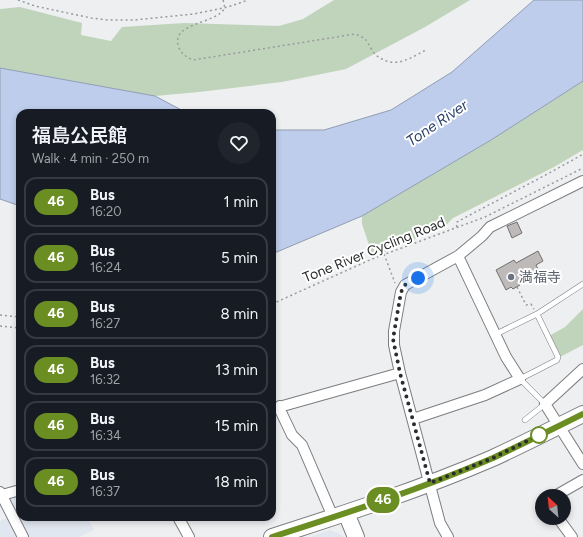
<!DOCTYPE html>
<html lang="en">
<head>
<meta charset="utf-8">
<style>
	:root { --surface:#171b24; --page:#20242c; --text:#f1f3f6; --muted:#9ea1a6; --line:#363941 }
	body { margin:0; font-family:Figtree,"Noto Sans JP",sans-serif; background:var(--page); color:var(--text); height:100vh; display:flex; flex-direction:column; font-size:15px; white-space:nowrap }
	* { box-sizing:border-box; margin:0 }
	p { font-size:13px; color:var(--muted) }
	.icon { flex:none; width:22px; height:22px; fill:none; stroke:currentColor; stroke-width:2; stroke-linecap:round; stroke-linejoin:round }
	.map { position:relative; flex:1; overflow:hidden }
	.side { position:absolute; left:16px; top:109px; width:260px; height:412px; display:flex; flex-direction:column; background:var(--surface); border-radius:12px; box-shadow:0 2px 6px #0003 }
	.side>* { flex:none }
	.badge { padding:0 8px; border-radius:13px; font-size:14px; line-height:26px }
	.needle { width:26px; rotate:333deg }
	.tools { position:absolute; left:535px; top:489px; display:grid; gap:8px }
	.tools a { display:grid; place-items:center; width:36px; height:36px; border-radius:50%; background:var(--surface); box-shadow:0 2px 6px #0003; font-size:20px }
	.you { position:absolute; width:20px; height:20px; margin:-10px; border:3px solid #fff; border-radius:50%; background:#1a73e8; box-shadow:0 0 0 6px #1a73e833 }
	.map>.badge { position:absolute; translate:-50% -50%; box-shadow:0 0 0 2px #fff }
	.round { display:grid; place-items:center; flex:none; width:42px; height:42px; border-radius:21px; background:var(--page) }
	.overview { display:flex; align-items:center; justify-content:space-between; height:68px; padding:0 16px }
	h1 { font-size:19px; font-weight:600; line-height:30px }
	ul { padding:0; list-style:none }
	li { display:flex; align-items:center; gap:12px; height:50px; margin:0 8px 6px; padding:0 8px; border:2px solid var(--line); border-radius:12px }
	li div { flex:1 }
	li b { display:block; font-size:15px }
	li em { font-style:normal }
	li .badge { min-width:44px; font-weight:700; text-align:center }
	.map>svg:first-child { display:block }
</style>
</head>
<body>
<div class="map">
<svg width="583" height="537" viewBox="0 0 583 537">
	<rect width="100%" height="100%" fill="#edeff1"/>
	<!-- built -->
	<path fill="#e1e7f1" d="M20,493V517H87L94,530L78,537H26L12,510L11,497Z
		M7,518L16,537H0V521Z
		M330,530L342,535L343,537H310Z"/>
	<!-- green -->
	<path fill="#c0d4bc" d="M334,0H470L425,27L346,69L282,82L199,92L155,96L0,68V9L20,7L82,23L81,35L111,41L122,27L184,23L279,26L303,19Z
		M583,81V150L554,167L453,218L449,222L446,226L373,257L362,224V216L491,140Z
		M583,309V345L560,357L549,336L565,327Z"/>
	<!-- water -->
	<path fill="#bdcdeb" stroke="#919db2" d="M534,0H583V81L491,140L362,216L272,254V130H324L391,110L452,72Z
		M0,68L155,96L187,113H20V206L0,199Z"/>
	<!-- building -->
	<path fill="#bebab9" stroke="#726f6e" d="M517,222L522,233L512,238L507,226Z
		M538,251L543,261L536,265L538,269L523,278L524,279L519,282L520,285L513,289L511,287L506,290L496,270L514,260L516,263Z"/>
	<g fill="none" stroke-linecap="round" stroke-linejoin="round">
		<defs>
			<path id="service" d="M496,334L537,314L583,284
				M525,420L545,404L520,379L557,360L558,357L537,314"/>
			<path id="minor" d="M583,369L545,404L583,464
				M280,406L281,412L292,435L302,445L333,517
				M272,409L400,373
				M413,419L485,395L520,379L506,357L458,256
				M0,492L23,537
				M2,495L20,490
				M555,496L583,480
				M178,517L189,537
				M558,518L572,537
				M448,537L440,523L400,373L394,345V331L401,292L405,285L458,256L482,236L490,227L583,181"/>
			<path id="primary" d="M346,513L356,537
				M272,537C347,513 421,489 493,458C523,444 553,429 583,414"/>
		</defs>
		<!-- service casing -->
		<use href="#service" stroke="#7c7d80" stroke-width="6"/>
		<!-- minor casing -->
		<use href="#minor" stroke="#7c7d80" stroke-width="12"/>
		<!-- primary casing -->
		<use href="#primary" stroke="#7c7d80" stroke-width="18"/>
		<!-- path -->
		<path stroke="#989a9b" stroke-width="1.5" stroke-dasharray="2 3" stroke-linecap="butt" d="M18,0L35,6L91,18L108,20H134L194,14L228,7L248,0
			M223,0C224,3 225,6 224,9C217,23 172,23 178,45C180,53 186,57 193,60L355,34C368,39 365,39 372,50C374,54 378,57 382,59C397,68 412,57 426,50
			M457,227L456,224L457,222C499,199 542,178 583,154
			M384,254L395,283
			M517,287L526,305L531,304L534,309
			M272,304L372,259L485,217L583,168
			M0,315L20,317
			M0,326L20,328"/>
		<!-- service -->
		<use href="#service" stroke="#fff" stroke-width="5"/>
		<!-- minor -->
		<use href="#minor" stroke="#fff" stroke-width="10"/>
		<!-- primary -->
		<use href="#primary" stroke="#fff" stroke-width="16"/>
	</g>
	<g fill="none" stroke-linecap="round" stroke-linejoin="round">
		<defs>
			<path id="line" d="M272,537C347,513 421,489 493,458C523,444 553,429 583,414"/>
		</defs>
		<!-- line casing -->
		<use href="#line" stroke="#fff" stroke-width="9"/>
		<!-- line -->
		<use href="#line" stroke="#6b8e23" stroke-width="6"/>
		<!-- walk -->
		<path stroke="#2b2c2d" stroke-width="4" stroke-dasharray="0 7.2" d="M418,278L405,285L401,292L393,339L400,373L430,483L493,458L539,435"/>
	</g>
	<!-- markers -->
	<circle fill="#6b7280" stroke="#fff" stroke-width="1.5" cx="511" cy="277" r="4"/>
	<circle fill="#fff" stroke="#6b8e23" stroke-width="2" cx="539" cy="435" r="8"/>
	<g text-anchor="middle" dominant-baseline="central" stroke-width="4" stroke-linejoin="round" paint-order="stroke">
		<!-- street labels -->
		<g font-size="14" fill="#2b2c2d" stroke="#fff">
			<text transform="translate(374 250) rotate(-22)">Tone River Cycling Road</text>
		</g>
		<!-- worship labels -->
		<g font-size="14" fill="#5b616d" stroke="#fff" text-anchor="start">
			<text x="519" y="277">満福寺</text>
		</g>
		<!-- water labels -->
		<g font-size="15" font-style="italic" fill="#2b4069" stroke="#fff">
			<text transform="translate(437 123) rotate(-34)">Tone River</text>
		</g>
	</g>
</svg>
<div class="tools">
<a><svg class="needle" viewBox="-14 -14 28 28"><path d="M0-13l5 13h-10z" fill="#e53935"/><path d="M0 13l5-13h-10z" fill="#9ea1a6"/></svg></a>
</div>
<div class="you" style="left:418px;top:278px"></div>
<b class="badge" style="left:383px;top:500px;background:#6b8e23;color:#fff">46</b>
<section class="side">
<div class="overview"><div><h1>福島公民館</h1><p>Walk · 4 min · 250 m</p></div><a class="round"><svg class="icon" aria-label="heart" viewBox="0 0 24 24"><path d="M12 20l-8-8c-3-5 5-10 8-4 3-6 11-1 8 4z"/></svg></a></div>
<ul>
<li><span class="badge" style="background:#6b8e23;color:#fff">46</span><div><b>Bus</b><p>16:20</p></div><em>1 min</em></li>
<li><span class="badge" style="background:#6b8e23;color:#fff">46</span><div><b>Bus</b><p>16:24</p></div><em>5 min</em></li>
<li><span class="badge" style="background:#6b8e23;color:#fff">46</span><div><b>Bus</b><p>16:27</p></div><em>8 min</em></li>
<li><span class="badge" style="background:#6b8e23;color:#fff">46</span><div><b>Bus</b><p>16:32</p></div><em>13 min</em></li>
<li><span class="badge" style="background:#6b8e23;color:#fff">46</span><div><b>Bus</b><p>16:34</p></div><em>15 min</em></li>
<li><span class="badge" style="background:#6b8e23;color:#fff">46</span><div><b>Bus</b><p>16:37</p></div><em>18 min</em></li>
</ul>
</section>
</div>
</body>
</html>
